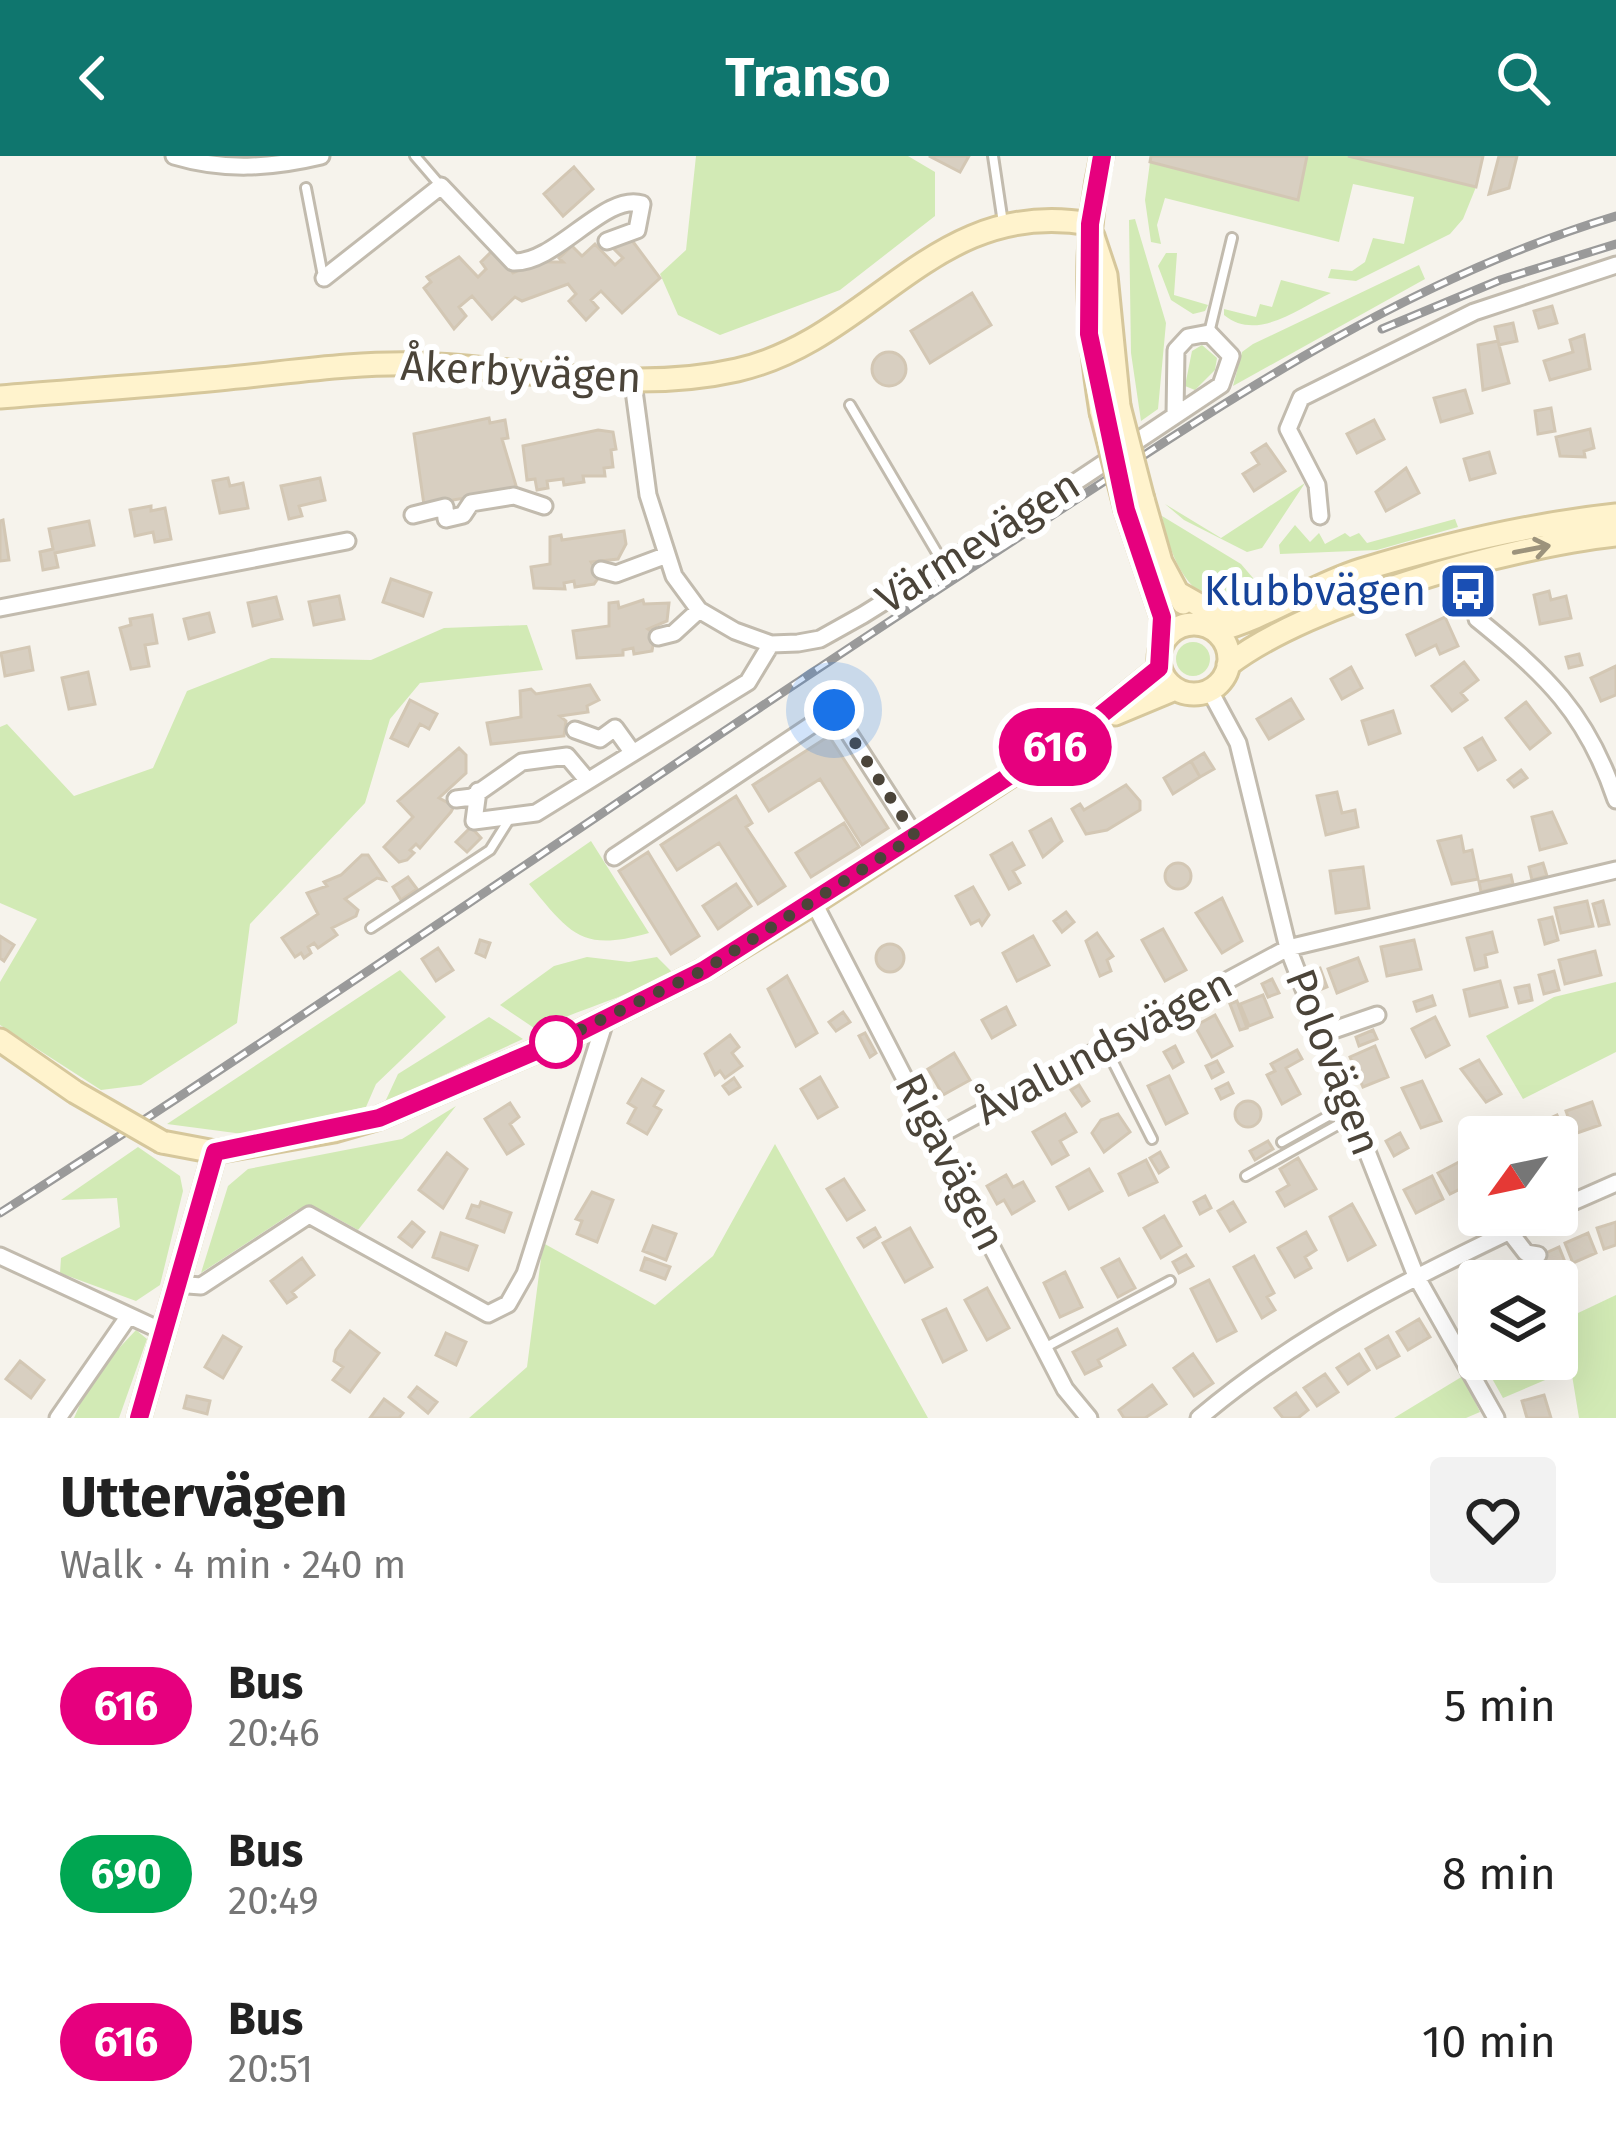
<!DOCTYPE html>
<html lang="en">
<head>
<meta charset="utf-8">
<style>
	:root { --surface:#fff; --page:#f2f2f2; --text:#222; --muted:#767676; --accent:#0f766e }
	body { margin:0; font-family:"Fira Sans",sans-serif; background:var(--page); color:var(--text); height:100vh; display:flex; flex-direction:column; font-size:45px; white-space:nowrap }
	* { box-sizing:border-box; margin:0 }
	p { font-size:39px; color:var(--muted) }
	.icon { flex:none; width:66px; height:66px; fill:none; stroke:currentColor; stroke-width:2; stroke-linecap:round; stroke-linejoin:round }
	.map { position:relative; height:1262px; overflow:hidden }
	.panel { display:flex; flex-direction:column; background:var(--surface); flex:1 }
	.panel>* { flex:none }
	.badge { padding:0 24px; border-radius:39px; font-size:42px; line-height:78px }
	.needle { width:78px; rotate:237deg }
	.fabs { position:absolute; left:1458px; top:960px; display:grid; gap:24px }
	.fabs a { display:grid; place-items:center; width:120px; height:120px; border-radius:12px; background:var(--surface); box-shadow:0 12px 48px #0002; font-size:60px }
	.you { position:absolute; width:60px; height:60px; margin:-30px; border:9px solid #fff; border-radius:50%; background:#1a73e8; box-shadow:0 0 0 18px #1a73e833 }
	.map>.badge { position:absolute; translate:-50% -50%; box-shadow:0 0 0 6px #fff }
	.round { display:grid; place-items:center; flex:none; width:126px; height:126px; border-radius:12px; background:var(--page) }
	.headline { display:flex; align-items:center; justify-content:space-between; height:204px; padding:0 60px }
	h1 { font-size:57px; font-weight:700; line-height:90px }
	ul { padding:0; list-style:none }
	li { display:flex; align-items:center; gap:36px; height:168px; padding:0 60px }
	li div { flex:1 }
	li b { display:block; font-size:45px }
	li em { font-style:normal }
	li .badge { min-width:132px; font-weight:700; text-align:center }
	header { display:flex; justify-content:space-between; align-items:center; height:156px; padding:0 60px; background:var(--accent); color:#fff; font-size:54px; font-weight:700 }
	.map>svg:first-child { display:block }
</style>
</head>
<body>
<header><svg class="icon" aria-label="back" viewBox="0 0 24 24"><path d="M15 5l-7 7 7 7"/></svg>Transo<svg class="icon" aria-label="search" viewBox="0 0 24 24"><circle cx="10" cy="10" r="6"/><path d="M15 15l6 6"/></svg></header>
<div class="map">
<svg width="1616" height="1262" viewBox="0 0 1616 1262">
	<rect width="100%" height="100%" fill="#f6f3ec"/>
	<!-- green -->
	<path fill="#d2eab5" d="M696,0H908L935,16V60L840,134L720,179L678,159L660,118L686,94Z
		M1307,0H1348L1476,31L1463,63L1450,78L1356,125L1328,122L1331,113L1352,115L1365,106L1373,82L1404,88L1414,41L1353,28L1339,86L1165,42L1157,69L1161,88L1151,86L1145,44L1150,6L1297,44Z
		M1135,63L1166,167L1158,253L1141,265L1131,197L1129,64Z
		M1166,97H1177L1174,139L1208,149L1205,155L1193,158L1171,144L1158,110Z
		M1419,109L1425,123L1233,230L1242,196L1253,188Z
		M1281,124L1331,137C1297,153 1257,186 1224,159V153L1256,161L1260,148L1272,151Z
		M1202,189L1217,202L1215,214L1195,234L1185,230L1192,195Z
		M1305,327L1262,392L1247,396L1184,364L1165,348L1221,382Z
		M1162,360L1241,408L1265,436L1223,449C1185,438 1169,397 1162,360Z
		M1455,363L1458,371L1377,394L1280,398L1279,389L1295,369L1310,386L1319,377L1325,388L1345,377L1350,381L1359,377L1367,387Z
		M527,469L543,514L420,527L390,563L365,647L250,768L237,867L141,929L101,934L0,869V826L37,763L0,747V571L7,568L74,640L153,612L187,535L271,502L371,504L444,472Z
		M1176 503a17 17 0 1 1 34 0a17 17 0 1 1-34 0Z
		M591,685L649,777C582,796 571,779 529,728Z
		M587,801L629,806L657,801L672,816C628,842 582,851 537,874L500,849L554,810Z
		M400,814L446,861L376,928L366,951L243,978L167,968Z
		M1616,826V896L1523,943L1486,880L1554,841Z
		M489,861L523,883L385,946L398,918Z
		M456,950L358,1074L329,1058L297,1054L201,1117L228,1030L248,1013L402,983Z
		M775,988L928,1262H469L527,1211L543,1087L655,1149L713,1100Z
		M138,991L180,1020L183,1035L160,1129L136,1145L60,1117L61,1102L120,1071L117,1042L61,1044Z
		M1616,1139V1262H1579L1571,1213L1503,1242L1481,1203H1557V1167Z
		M136,1174L147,1183L119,1262H74L92,1221Z
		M1463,1220L1480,1256L1466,1262H1394Z"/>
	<!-- building -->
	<path fill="#d8cfc1" stroke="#d3c7b4" stroke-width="3" d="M929,0H969L960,16Z
		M1151,0H1307L1298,44L1150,6Z
		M1348,0H1483L1476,31Z
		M1499,0H1517L1509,32L1489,38Z
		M574,11L593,33L563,60L544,38Z
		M628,79L660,122L622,157L601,135L591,144L598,152L586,164L569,145L576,138L568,128L522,145L515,141L492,163L472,140L459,151L466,160L454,173L424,132L431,126L427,121L459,101L478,121L486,113L481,106L494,93L513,117L537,106H563L559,102L572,90L582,100L595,88L615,109L623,102L614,93Z
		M972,137L991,169L930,207L911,175Z
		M1552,150L1557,167L1539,172L1534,155Z
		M1513,167L1517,185L1499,189L1495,171Z
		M1584,179L1590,213L1550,224L1544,205L1573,196L1570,184Z
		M1498,185L1509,227L1483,234L1478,189Z
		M872 213a17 17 0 1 1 34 0a17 17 0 1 1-34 0Z
		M1465,234L1472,257L1441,266L1434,242Z
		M1551,252L1555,275L1538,278L1535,255Z
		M489,262L490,267L505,264L508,282L502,283L517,333L424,349L414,278Z
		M1374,264L1384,283L1357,297L1347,278Z
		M1590,273L1594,292L1584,295L1585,301L1560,300L1556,281Z
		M598,274L613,276L616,293L611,294L613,311L604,312L605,320H583L584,326L564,329L563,323L547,325L548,332L537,334L535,323L527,324L523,290Z
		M1266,288L1285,315L1254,335L1243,318L1259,308L1252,297Z
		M1489,296L1495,317L1470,324L1464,303Z
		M1406,312L1419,337L1386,355L1376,336Z
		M228,322L230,330L243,327L248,352L220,357L213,325Z
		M320,322L325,344L299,350L302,360L289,363L281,330Z
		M151,350V355L165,352L171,383L155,386L153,376L135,380L130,354Z
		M3,364L9,404L0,405V365Z
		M89,365L94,389L55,397L58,411L43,414L40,396L53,393L49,373Z
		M624,375L626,388L618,403L591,406L599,421L594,428L575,431L574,425L564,427L565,433L534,432L531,411L550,408V381L561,379L562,384Z
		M391,423L431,437L423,460L383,446Z
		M1549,435L1551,444L1566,440L1571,462L1540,468L1534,439Z
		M339,440L344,463L314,469L309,446Z
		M276,441L282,463L253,470L248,447Z
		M643,444L644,448L669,447L667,465L648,473L655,478L652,495L634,498L633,492L623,494V499L577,502L573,475L609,470V447L618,446L619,452Z
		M209,457L214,476L189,483L184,463Z
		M152,459L157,487L145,489L149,510L131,513L120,472L131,469L130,463Z
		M1445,461L1458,490L1440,498L1436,489L1416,499L1407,479Z
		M29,491L33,514L5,520L1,497Z
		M1579,498L1582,509L1569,512L1566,501Z
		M1464,506L1478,524L1461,537L1467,544L1452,555L1432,530Z
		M1616,510V539L1601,545L1591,522Z
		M1351,511L1362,532L1342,543L1331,523Z
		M88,516L95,548L69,553L62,522Z
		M590,529L599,544L587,550L588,556L560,560L566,565L564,580L491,588L487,567L521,561L520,535L531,533L536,538Z
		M1291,543L1303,563L1269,583L1257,563Z
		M410,544L437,558L429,573L420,568L408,590L391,582Z
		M1526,546L1550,577L1530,593L1506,562Z
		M1393,555L1400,577L1369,588L1362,565Z
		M829,580L888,672L862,689L820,623L769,655L753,629Z
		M1482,582L1495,604L1478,614L1465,592Z
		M459,592L466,599V617L439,642L454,650L451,656L420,692L416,688L410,694L414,697L407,704L399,706L384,691L413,661L398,645Z
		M1204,597L1214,613L1200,621L1191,605Z
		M1191,605L1200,621L1173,638L1164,622Z
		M1521,614L1527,622L1514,631L1508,624Z
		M1126,629L1140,645V654L1107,674L1086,678L1072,653L1080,648L1084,654Z
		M1337,636L1342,657L1355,654L1358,671L1326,679L1317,640Z
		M736,640L752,667L746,671L785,730L758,748L719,687L677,714L661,689Z
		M1552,656L1566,687L1540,694L1532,661Z
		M1051,663L1062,685L1043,701L1030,675Z
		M844,667L859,691L811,721L796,697Z
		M471,671L481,682L467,696L456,686Z
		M1461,680L1464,696L1472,694L1478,723L1452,728L1438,685Z
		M1012,687L1024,709L1013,715L1020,727L1009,733L991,699Z
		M648,696L699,780L671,798L619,715Z
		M362,699H368L385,724L377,722L345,743L358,754L356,760L332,772L337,779L318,792L314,787L308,791L311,797L304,802L301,797L295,801L282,782L318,758L307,737L327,730L324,726L341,719Z
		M1543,707L1547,720L1532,724L1529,711Z
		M1165 720a13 13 0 1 1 26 0a13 13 0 1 1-26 0Z
		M1363,711L1369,752L1336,757L1330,715Z
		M1511,719L1513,728L1481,736L1479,726Z
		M408,721L417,733L401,744L393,731Z
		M736,728L751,750L718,773L703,750Z
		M973,731L989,759L982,769L979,764L971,768L956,740Z
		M1222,742L1242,785L1222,797L1196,757Z
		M1587,745L1593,770L1561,777L1555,752Z
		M1603,745L1609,768L1599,770L1593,748Z
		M1066,756L1074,766L1062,776L1054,765Z
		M1552,761L1558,784L1545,788L1539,764Z
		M1163,773L1186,814L1165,825L1142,784Z
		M1492,776L1497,796L1485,799L1487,811L1475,814L1467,782Z
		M1097,777L1113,800L1107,804L1111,815L1100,820L1086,785Z
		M0,780L14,789L4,805L0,802Z
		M1033,780L1049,809L1017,825L1003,797Z
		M480,784L490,787L485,801L476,797Z
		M1414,784L1421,813L1387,820L1381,791Z
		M876 802a14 14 0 1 1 28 0a14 14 0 1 1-28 0Z
		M438,792L453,814L436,825L422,803Z
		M1595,795L1601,819L1565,828L1559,804Z
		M1358,802L1367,825L1337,837L1328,813Z
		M1320,812L1327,831L1317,835L1310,815Z
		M1554,815L1559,834L1544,838L1539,819Z
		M787,820L817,877L796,890L768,833Z
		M1272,823L1279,837L1268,841L1262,828Z
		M1500,825L1507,851L1470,860L1464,834Z
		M1529,829L1532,844L1519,847L1515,832Z
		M1263,839L1272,861L1249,870L1240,848Z
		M1432,840L1435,849L1417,855L1414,846Z
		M1237,845L1247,872L1240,874L1230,848Z
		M1006,851L1015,869L992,882L982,864Z
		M843,856L850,866L836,875L829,866Z
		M1215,859L1232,890L1212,901L1195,870Z
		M1435,861L1449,889L1426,901L1412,873Z
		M1373,874L1377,883L1359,890L1356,881Z
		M865,877L876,897L870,901L859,880Z
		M730,879L739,891L732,897L742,910L725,922L720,915L715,919L705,898Z
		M1175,890L1183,906L1173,912L1164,896Z
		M1375,890L1388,921L1363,931L1350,901Z
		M1297,894L1302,903L1286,912L1300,938L1282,948L1267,919L1275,915L1271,908Z
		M954,897L970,924L943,939L928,913Z
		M1479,904L1501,938L1486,946L1461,913Z
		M1217,905L1223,916L1212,922L1206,910Z
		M1169,920L1187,957L1166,968L1148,930Z
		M820,921L837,951L818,962L801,933Z
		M734,922L740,931L729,938L723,930Z
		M642,923L663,935L654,950L661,954L647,978L628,967L636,952L628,947Z
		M1422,925L1441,965L1421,972L1402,932Z
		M1228,927L1233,937L1221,943L1216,933Z
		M1079,929L1089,945L1082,950L1071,934Z
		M1235 958a13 13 0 1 1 26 0a13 13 0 1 1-26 0Z
		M1592,946L1600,969L1574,978L1566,955Z
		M510,947L519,961L510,968L523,988L507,998L485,963Z
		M1065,958L1076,976L1060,985L1068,999L1052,1008L1033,976Z
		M1118,958L1130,976L1104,996L1092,977L1101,964Z
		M1557,959L1567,981L1557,986V981H1538L1533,970Z
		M1400,977L1408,992L1394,1000L1386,985Z
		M1268,985L1273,993L1255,1004L1250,995Z
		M1160,996L1168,1011L1159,1017L1150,1002Z
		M447,997L467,1013L443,1052L419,1034Z
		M1298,1002L1316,1033L1285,1050L1277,1036L1289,1029L1280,1013Z
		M1146,1004L1157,1026L1129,1039L1119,1018Z
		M1459,1006L1470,1028L1450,1038L1438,1017Z
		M1089,1013L1102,1035L1069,1053L1057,1031Z
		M1006,1019L1013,1031L1023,1026L1034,1045L1012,1058L1004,1044L997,1048L987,1030Z
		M1432,1020L1443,1043L1416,1057L1404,1034Z
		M844,1023L864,1054L847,1064L827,1033Z
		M592,1036L613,1044L597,1086L577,1078L582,1065L576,1063Z
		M1205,1040L1211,1052L1200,1058L1194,1046Z
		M481,1046L511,1057L504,1076L467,1062L472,1049L479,1051Z
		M1233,1046L1245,1066L1230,1075L1218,1055Z
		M1352,1048L1375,1089L1348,1104L1330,1061Z
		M1164,1060L1181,1090L1161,1102L1144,1072Z
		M412,1066L424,1076L412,1091L399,1081Z
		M1616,1066V1089L1604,1093L1597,1072Z
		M653,1070L676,1078L666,1104L643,1095Z
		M875,1072L880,1081L864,1091L858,1082Z
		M910,1072L932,1111L905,1126L883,1087Z
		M1306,1076L1316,1094L1305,1101L1311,1112L1295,1121L1278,1092Z
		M441,1077L477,1090L468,1114L433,1101Z
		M1588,1077L1596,1097L1573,1107L1565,1087Z
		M1559,1091L1567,1111L1544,1122L1535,1102Z
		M1186,1099L1193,1110L1179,1117L1173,1106Z
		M1254,1100L1274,1137L1267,1141L1275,1154L1262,1162L1234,1111Z
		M302,1102L314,1119L292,1136L296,1141L287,1147L271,1125Z
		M645,1102L670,1111L665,1123L641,1114Z
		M1119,1103L1135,1132L1118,1141L1102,1112Z
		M1525,1108L1533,1125H1507L1503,1118Z
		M1065,1116L1082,1151L1060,1161L1044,1127Z
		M1209,1124L1236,1175L1217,1185L1191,1133Z
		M987,1132L1009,1172L987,1184L965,1144Z
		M946,1153L966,1194L943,1206L923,1164Z
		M1419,1163L1430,1181L1408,1194L1397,1176Z
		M1117,1173L1125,1189L1098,1204L1101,1210L1085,1218L1073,1196Z
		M350,1175L379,1197L350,1236L333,1224L343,1211L334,1205L336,1194Z
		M446,1177L466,1186L456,1209L436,1199Z
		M223,1180L241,1191L223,1222L205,1211Z
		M1388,1180L1399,1200L1377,1212L1366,1193Z
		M1193,1198L1213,1227L1194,1240L1174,1212Z
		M1359,1198L1369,1214L1348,1228L1337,1212Z
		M20,1205L44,1224L31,1242L6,1223Z
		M1325,1218L1338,1236L1317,1250L1304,1232Z
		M1152,1229L1166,1248L1145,1262H1124L1119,1254Z
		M417,1231L437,1246L428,1257L409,1241Z
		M1296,1237L1308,1254L1298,1262H1283L1275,1252Z
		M1544,1239L1551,1262H1527L1522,1245Z
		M187,1240L210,1245L207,1258L184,1252Z
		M384,1243L403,1257L399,1262H370Z"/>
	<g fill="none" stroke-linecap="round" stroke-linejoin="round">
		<defs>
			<path id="lane" d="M415,0L440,29
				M993,0L1003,67
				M306,32L323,120
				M1209,177L1232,82
				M850,249L943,407
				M371,772L490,694L510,662
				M1106,892L1152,983
				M1282,986L1348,949
				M1246,1020L1352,961
				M1046,1191L1170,1125"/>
			<path id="street" d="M174,0C224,15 271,12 321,0
				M324,122L441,30L513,106C556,108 605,36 642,48L637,74L607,85
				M633,227L648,339L674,420L699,454L735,475L771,488L798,487L820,483L863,459L1071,329L1221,229L1231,200L1209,177L1188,181L1176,194L1175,259
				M413,359L445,351L446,363L463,359L471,347L514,340L544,350
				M1320,360L1317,329L1288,273L1301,242L1474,156L1616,109
				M601,414L616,418L667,399
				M0,452L347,385
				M1477,463C1546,519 1587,557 1616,644
				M658,481L674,477L699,454
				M1210,535L1238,587L1288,792L1353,960L1416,1120L1496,1262
				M575,574L600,583L615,572L633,597
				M478,635L474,665L536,657L748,526L771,488
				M456,643L472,641L522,606L567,600L588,625
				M614,701L834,554L915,680
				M814,747L1065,1233L1089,1262
				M1322,878L1377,859
				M938,980L1288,792L1616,714
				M1557,1053L1616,1027
				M1509,1075L1526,1097L1538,1099
				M0,1100L160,1174
				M175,1128L201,1130L309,1059L488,1158L508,1148L525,1118L606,862
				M58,1262L128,1161
				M1199,1262C1303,1174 1421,1117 1544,1059"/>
			<path id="secondary" d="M1093,80L1106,119L1119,250
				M0,241C73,235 146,230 219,223C286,217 352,206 419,208C526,212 631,238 737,214C873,183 934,40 1090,68
				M1101,256C1087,169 1082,87 1102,0
				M1143,343L1161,406L1183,447
				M1126,354L1162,461L1164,484
				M1178,437L1215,458L1248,454
				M1159 503a35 35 0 1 1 70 0a35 35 0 1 1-70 0Z
				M1215,475C1267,462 1310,430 1361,414C1443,389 1531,368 1616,359
				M1228,509C1309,446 1513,390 1616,379
				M1115,558L1175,533
				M0,884L75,936
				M162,986L215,996L334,975L379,962L571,880L704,814L814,747L1086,571L1159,512
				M139,1262L215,996"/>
		</defs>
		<!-- lane casing -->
		<use href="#lane" stroke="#c2bbae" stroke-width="14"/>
		<!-- street casing -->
		<use href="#street" stroke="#c2bbae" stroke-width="21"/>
		<!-- secondary casing -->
		<use href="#secondary" stroke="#d6c79b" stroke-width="27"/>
		<!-- lane -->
		<use href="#lane" stroke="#fff" stroke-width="8"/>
		<!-- street -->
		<use href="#street" stroke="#fff" stroke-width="15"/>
		<!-- secondary -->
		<use href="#secondary" stroke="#fff3cd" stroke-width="21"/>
		<defs>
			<path id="rail" d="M1382,173L1500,124L1616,88
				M0,1057C336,843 661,612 996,396C1195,267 1387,129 1616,60"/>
		</defs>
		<!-- rail casing -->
		<use href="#rail" stroke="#9a9a9a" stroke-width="9"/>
		<!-- rail -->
		<use href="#rail" stroke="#fff" stroke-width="4.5" stroke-dasharray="14" stroke-linecap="butt"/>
		<defs>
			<path id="secondary-bridge" d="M1119,250L1143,343
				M1101,256L1126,354
				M75,936L162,986"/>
		</defs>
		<!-- secondary-bridge casing -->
		<use href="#secondary-bridge" stroke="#d6c79b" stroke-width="27" stroke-linecap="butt"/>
		<!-- secondary-bridge -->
		<use href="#secondary-bridge" stroke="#fff3cd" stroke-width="21"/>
	</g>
	<!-- one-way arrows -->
	<defs><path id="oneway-shaft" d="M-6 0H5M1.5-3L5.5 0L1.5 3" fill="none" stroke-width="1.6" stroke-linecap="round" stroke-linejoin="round" transform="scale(3)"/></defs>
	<use stroke="#9c937c" href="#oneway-shaft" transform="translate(1532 393) rotate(-11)"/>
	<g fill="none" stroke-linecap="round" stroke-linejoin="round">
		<defs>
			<path id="line" d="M139,1262L215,996L379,962L571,880L704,814L1086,571L1159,512L1162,461L1126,354L1089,178L1090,68L1102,0"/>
		</defs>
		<!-- line casing -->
		<use href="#line" stroke="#fff" stroke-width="27"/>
		<!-- line -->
		<use href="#line" stroke="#e6007e" stroke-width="18"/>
		<!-- walk -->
		<path stroke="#4b4439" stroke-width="12" stroke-dasharray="0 21.6" d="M556,886L549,889L704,814L915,680L834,554"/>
	</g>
	<!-- icons -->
	<defs>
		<symbol id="bus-square" viewBox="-11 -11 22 22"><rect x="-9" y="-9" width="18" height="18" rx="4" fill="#1a4fb4" stroke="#fff"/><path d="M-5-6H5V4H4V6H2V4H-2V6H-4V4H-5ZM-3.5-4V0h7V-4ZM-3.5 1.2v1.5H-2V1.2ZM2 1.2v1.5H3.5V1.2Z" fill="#fff"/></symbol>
	</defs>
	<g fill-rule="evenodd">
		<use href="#bus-square" x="1435" y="402" width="66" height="66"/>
	</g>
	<!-- markers -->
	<circle fill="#fff" stroke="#e6007e" stroke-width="6" cx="556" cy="886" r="24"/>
	<g text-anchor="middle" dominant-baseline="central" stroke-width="12" stroke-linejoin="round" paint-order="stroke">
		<!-- street labels -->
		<g font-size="42" fill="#4b4439" stroke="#fff">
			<text transform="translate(521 216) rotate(3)">Åkerbyvägen</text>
			<text transform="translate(978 386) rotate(-32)">Värmevägen</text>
			<text transform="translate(1104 891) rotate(-28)">Åvalundsvägen</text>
			<text transform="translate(1333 906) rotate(69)">Polovägen</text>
			<text transform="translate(950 1006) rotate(63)">Rigavägen</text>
		</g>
		<!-- transit labels -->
		<g font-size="42" fill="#164399" stroke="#fff" text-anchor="end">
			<text x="1426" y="435">Klubbvägen</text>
		</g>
	</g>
</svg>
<div class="fabs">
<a><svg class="needle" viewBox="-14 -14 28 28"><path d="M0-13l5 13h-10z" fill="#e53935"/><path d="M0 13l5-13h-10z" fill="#767676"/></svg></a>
<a><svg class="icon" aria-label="layers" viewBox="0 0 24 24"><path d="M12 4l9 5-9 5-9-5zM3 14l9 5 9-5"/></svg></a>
</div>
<div class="you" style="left:834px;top:554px"></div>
<b class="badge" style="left:1055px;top:591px;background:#e6007e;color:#fff">616</b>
</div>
<section class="panel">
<div class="headline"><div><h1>Uttervägen</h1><p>Walk · 4 min · 240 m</p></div><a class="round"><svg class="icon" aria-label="heart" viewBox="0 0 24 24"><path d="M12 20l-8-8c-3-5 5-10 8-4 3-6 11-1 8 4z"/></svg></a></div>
<ul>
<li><span class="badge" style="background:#e6007e;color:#fff">616</span><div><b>Bus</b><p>20:46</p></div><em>5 min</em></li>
<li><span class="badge" style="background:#00a651;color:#fff">690</span><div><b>Bus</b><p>20:49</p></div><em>8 min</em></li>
<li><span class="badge" style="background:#e6007e;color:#fff">616</span><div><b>Bus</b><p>20:51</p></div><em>10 min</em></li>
</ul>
</section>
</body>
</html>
